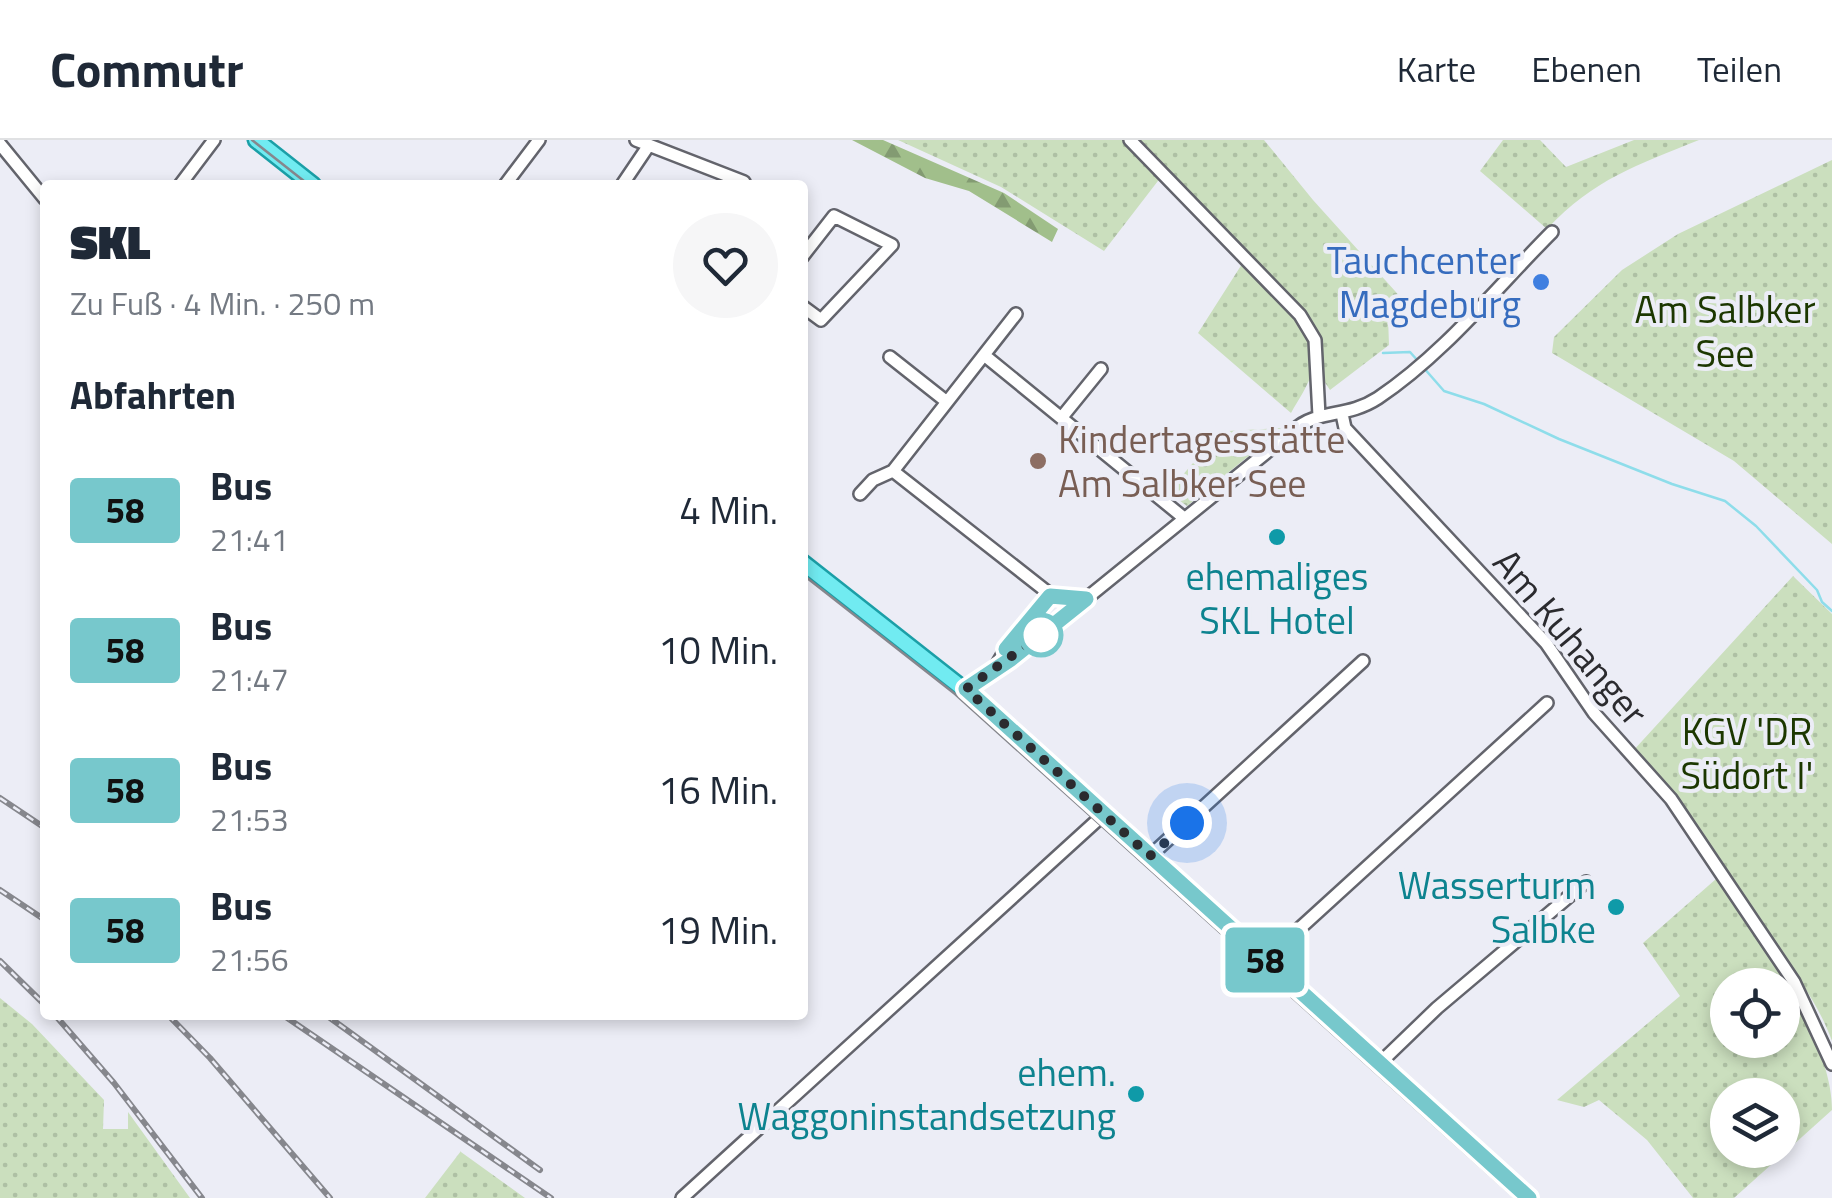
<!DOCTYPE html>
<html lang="de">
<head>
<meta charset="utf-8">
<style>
	:root { --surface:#fff; --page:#f6f6f7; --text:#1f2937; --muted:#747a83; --line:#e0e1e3 }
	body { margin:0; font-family:"Titillium Web",sans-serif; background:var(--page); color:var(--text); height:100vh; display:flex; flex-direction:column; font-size:38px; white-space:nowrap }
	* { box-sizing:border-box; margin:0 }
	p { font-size:32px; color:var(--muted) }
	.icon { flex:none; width:55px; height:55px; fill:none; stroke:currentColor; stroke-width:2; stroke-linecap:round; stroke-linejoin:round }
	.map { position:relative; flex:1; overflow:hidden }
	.details { position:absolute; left:40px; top:40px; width:768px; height:840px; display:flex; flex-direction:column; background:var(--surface); border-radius:10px; box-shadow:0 5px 15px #0003 }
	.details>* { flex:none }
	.badge { padding:0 20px; border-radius:8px; font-size:35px; line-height:65px }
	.tools { position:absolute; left:1710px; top:828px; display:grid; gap:20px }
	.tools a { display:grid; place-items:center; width:90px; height:90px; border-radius:50%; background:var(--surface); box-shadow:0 5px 15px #0003; font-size:50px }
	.you { position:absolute; width:50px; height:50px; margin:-25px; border:8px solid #fff; border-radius:50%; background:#1a73e8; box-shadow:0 0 0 15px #1a73e833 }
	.map>.badge { position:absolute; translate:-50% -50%; box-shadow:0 0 0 5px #fff }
	h2 { padding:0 30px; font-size:38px; line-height:90px }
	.round { display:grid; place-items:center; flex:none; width:105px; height:105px; border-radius:52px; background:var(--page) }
	.head { display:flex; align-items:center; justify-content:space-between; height:170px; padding:0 30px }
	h1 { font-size:48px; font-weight:800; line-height:75px }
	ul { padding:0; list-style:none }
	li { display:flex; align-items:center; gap:30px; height:140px; padding:0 30px }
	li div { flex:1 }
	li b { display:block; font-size:38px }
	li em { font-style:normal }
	li .badge { min-width:110px; font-weight:700; text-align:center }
	header { display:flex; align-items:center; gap:60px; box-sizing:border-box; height:140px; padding:0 50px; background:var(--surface); border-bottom:2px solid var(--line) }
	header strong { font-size:48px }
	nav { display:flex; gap:55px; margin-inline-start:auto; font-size:35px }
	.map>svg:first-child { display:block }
</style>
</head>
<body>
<header>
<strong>Commutr</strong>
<nav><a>Karte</a><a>Ebenen</a><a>Teilen</a></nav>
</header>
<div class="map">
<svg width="1832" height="1058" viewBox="0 0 1832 1058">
	<defs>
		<pattern id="grass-dots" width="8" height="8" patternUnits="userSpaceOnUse" patternTransform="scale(2.5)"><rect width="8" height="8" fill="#cbdfbe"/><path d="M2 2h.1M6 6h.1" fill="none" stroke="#aec0a4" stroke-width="1.8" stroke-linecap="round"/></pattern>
		<pattern id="forest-firs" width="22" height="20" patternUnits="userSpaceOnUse" patternTransform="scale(2.5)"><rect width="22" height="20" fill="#a1bf8b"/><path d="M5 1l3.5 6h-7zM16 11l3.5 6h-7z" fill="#839b72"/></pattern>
	</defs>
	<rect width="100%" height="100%" fill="#ecedf6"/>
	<!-- grass -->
	<path fill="url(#grass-dots)" fill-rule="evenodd" d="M898,0H1124L1161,37L1104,111L1001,47Z
		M1137,0H1264L1313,60L1404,161L1388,177L1389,205L1330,250L1322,238L1320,197Z
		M1503,0H1540L1566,27L1634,0H1699C1637,25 1594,39 1547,89L1480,31Z
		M1832,20V404L1734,321L1552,213L1554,197L1622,130L1678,94Z
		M1242,124C1269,152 1320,187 1312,231C1309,245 1298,260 1291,273L1198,193Z
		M1283,288L1187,366L1168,352L1218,294L1228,291Z
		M1793,436L1832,474V901C1814,852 1781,815 1749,773C1709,720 1671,666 1632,612Z
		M1716,739C1757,799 1832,897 1832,970L1734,1058H1693L1647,1000L1599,960L1584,967L1557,960L1680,856L1643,803ZM1728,845H1782V900H1728ZM1728,955H1782V1010H1728Z
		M0,858L32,884L104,960L103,989H128V972L190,1058H0Z
		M461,1011V1012L525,1058H425Z"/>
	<!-- forest -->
	<path fill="url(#forest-firs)" d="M852,0H883L1004,53L1058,89L1052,102L969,51L925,38Z"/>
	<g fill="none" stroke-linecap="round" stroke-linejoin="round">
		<!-- stream -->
		<path stroke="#8eddea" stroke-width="2.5" d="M1383,213L1410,212L1418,221
			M1423,227L1444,251L1484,264L1559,299L1672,344L1725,361L1756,386L1817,450L1822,462L1832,471"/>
		<defs>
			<path id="minor" d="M636,0L744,42L742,45
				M1130,0L1300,175L1315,200L1319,276
				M0,4L45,59
				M180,45L214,0
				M505,45L539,0
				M622,45L649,5
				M802,117L834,76L892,105L821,180L802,166
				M984,215L1184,378
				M890,217L947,262
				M1342,274L1345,288L1546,503L1594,573L1671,659L1794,842L1832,924
				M1062,277L1101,229
				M893,331L1051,455
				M860,354L873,340L893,331L1016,174
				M996,526L1006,509L1051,455L1085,459
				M966,549L1040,496L1299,286C1322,270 1349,277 1378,258C1444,214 1496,148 1552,92
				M1150,716L1363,521
				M1265,820L1547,563
				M1381,922L1437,868L1586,742
				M682,1058L1103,675"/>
			<path id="major" d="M256,0L313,45
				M802,422L985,566L1529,1058"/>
		</defs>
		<!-- minor casing -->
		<use href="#minor" stroke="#63646c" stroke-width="16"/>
		<!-- major casing -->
		<use href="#major" stroke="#1b9fa7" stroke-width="19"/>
		<!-- minor -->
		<use href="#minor" stroke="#fff" stroke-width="11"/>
		<!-- major -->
		<use href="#major" stroke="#71ebf1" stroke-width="14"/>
		<!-- tram -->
		<path stroke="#86878d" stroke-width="2.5" d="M252,0L309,45
			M802,434L955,554L1515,1058"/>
		<defs>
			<path id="rail" d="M0,658L45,688
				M0,750L45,780
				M0,821L45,865
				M55,875L114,943L202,1058
				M168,875L210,918L330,1058
				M283,875L551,1058
				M326,875L540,1030"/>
		</defs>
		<!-- rail casing -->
		<use href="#rail" stroke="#86878d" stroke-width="6"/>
		<!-- rail -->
		<use href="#rail" stroke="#ecedf6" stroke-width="2.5" stroke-dasharray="8" stroke-linecap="butt"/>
	</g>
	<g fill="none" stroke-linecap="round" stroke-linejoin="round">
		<defs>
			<path id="line" d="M1006,509L1050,456L1086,459L1011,519L966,549L1529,1058"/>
		</defs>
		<!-- line casing -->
		<use href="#line" stroke="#fff" stroke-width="22"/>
		<!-- line -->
		<use href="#line" stroke="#77c8cc" stroke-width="15"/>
		<!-- walk -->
		<path stroke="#2b2b2f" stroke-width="10" stroke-dasharray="0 18" d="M1041,495L966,549L1150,716L1187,683"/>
	</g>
	<!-- markers -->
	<circle fill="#3f7fe0" stroke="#ecedf6" stroke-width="4" cx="1541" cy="142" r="10"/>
	<circle fill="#8d6e63" stroke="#ecedf6" stroke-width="4" cx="1038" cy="321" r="10"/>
	<g fill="#0f9aa8" stroke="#ecedf6" stroke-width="4">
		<circle cx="1277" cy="397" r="10"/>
		<circle cx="1616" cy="767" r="10"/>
		<circle cx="1136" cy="954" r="10"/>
	</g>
	<circle fill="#fff" stroke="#77c8cc" stroke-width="5" cx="1041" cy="495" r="20"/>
	<g text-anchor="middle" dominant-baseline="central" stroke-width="8" stroke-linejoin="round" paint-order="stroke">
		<!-- shop labels -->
		<g font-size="38" fill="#366cbe" stroke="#ecedf6" text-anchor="end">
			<text x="1521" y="120">Tauchcenter<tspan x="1521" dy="44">Magdeburg</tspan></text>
		</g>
		<!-- park labels -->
		<g font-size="38" fill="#1c3700" stroke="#ecedf6">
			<text x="1725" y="169">Am Salbker<tspan x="1725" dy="44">See</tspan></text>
			<text x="1747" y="591">KGV 'DR<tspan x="1747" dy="44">Südort I'</tspan></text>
		</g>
		<!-- education labels -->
		<g font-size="38" fill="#785e54" stroke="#ecedf6" text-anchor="start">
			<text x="1058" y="299">Kindertagesstätte<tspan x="1058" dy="44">Am Salbker See</tspan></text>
		</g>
		<!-- culture labels -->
		<g font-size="38" fill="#0d838f" stroke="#ecedf6" text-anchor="end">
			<text x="1277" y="436" text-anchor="middle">ehemaliges<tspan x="1277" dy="44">SKL Hotel</tspan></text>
			<text x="1596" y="745">Wasserturm<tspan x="1596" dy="44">Salbke</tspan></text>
			<text x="1116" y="932">ehem.<tspan x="1116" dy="44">Waggoninstandsetzung</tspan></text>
		</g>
		<!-- street labels -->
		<g font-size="38" fill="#2b2b2f" stroke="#ecedf6">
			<text transform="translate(1571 497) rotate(50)">Am Kuhanger</text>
		</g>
	</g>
</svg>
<div class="tools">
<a><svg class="icon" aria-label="locate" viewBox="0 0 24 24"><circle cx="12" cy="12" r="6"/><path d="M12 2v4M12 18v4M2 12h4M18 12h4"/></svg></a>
<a><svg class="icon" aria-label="layers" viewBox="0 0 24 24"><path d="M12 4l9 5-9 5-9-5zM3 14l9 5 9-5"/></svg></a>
</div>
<div class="you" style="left:1187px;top:683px"></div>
<b class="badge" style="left:1265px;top:820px;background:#77c8cc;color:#111">58</b>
<section class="details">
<div class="head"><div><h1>SKL</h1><p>Zu Fuß · 4 Min. · 250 m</p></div><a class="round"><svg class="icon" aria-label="heart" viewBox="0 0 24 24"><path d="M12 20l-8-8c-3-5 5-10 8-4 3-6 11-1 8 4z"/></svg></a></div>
<h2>Abfahrten</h2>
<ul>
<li><span class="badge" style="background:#77c8cc;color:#111">58</span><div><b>Bus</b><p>21:41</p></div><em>4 Min.</em></li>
<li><span class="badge" style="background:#77c8cc;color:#111">58</span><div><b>Bus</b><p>21:47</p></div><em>10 Min.</em></li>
<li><span class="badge" style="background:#77c8cc;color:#111">58</span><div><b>Bus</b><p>21:53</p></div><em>16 Min.</em></li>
<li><span class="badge" style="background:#77c8cc;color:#111">58</span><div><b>Bus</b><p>21:56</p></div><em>19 Min.</em></li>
</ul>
</section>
</div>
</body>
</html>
